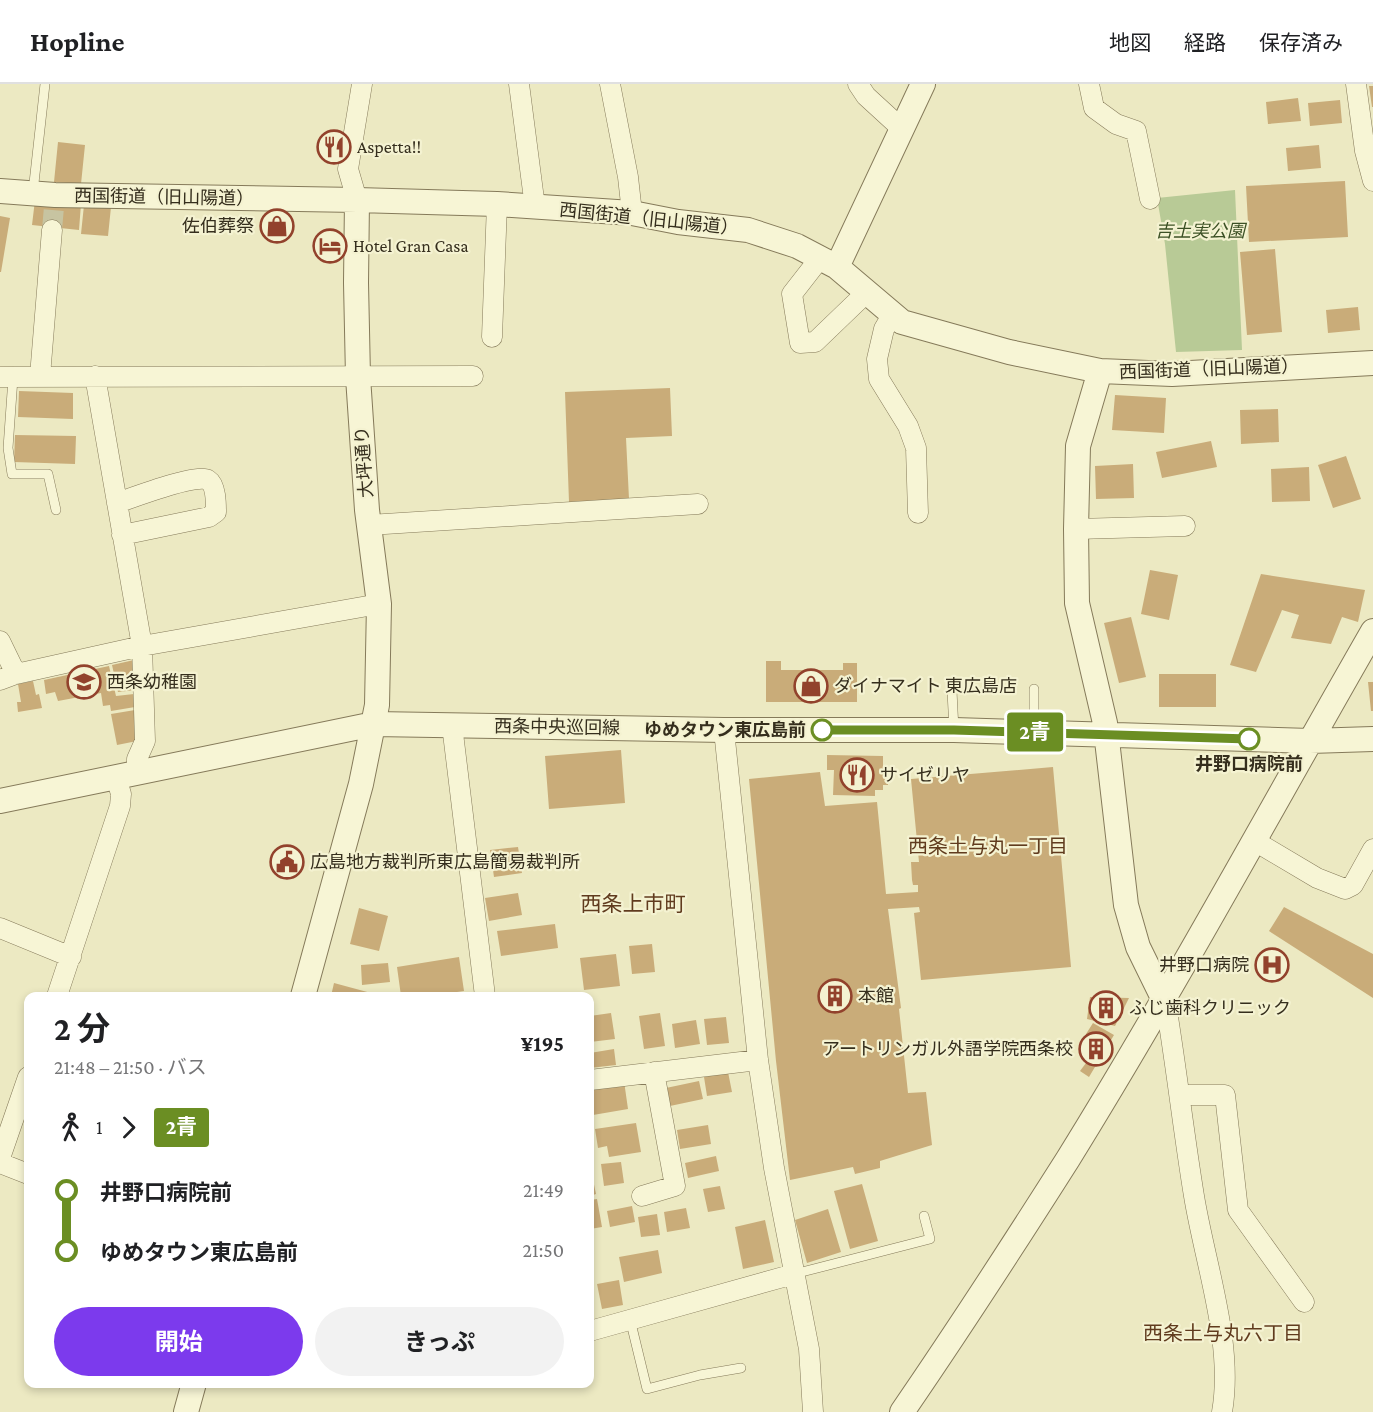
<!DOCTYPE html>
<html lang="ja">
<head>
<meta charset="utf-8">
<style>
	:root { --surface:#fff; --page:#f2f2f2; --text:#202124; --muted:#757577; --line:#e0e0e0; --accent:#7c3aed }
	body { margin:0; font-family:"Crimson Pro","Noto Sans JP",serif; background:var(--page); color:var(--text); height:100vh; display:flex; flex-direction:column; font-size:22px; white-space:nowrap }
	* { box-sizing:border-box; margin:0 }
	p { font-size:20px; color:var(--muted) }
	.icon { flex:none; width:33px; height:33px; fill:none; stroke:currentColor; stroke-width:2; stroke-linecap:round; stroke-linejoin:round }
	.map { position:relative; flex:1; overflow:hidden }
	.details { position:absolute; left:24px; top:908px; width:570px; height:396px; display:flex; flex-direction:column; background:var(--surface); border-radius:12px; box-shadow:0 3px 9px #0003 }
	.details>* { flex:none }
	.badge { padding:0 12px; border-radius:4px; font-size:21px; line-height:39px }
	.map>.badge { position:absolute; translate:-50% -50%; box-shadow:0 0 0 3px #fff }
	.legs { display:flex; align-items:center; gap:9px; height:66px; padding:0 30px; font-size:20px }
	.legs p { margin-inline-start:auto }
	.head { display:flex; align-items:center; justify-content:space-between; height:102px; padding:0 30px }
	h1 { font-size:33px; font-weight:700; line-height:45px }
	.primary-button { display:flex; gap:12px; margin-top:auto; padding:12px 30px }
	.primary-button a { flex:1; height:69px; border-radius:36px; background:var(--accent); color:#fff; font-size:24px; font-weight:700; line-height:69px; text-align:center }
	.primary-button a+a { background:var(--page); color:var(--text) }
	ul { padding:0 30px; list-style:none }
	li { display:flex; align-items:center; gap:21px; height:60px; font-size:22px }
	li i { display:grid; place-items:center; width:9px; height:100%; margin:0 8px; background:currentColor }
	li i::after { content:''; width:15px; height:15px; margin:-8px; border:4px solid; border-radius:50%; background:var(--surface) }
	li p { margin-inline-start:auto }
	li:first-child i { background:linear-gradient(#0000 50%,currentColor 0) }
	li:last-child i { background:linear-gradient(currentColor 50%,#0000 0) }
	header { display:flex; align-items:center; gap:36px; box-sizing:border-box; height:84px; padding:0 30px; background:var(--surface); border-bottom:2px solid var(--line) }
	header strong { font-size:28px }
	nav { display:flex; gap:33px; margin-inline-start:auto; font-size:21px }
	.map>svg:first-child { display:block }
</style>
</head>
<body>
<header>
<strong>Hopline</strong>
<nav><a>地図</a><a>経路</a><a>保存済み</a></nav>
</header>
<div class="map">
<svg width="1373" height="1328" viewBox="0 0 1373 1328">
	<rect width="100%" height="100%" fill="#ece9c2"/>
	<!-- green -->
	<path fill="#b8ca96" d="M1235,106L1242,266L1176,268L1165,160L1157,114Z"/>
	<!-- building -->
	<path fill="#c9ac79" d="M1369,2H1373V23H1372Z
		M1298,14L1301,37L1268,40L1266,18Z
		M1340,16L1342,39L1310,42L1308,19Z
		M58,58L85,61L81,100L54,98Z
		M1319,61L1321,84L1288,87L1286,64Z
		M1345,97L1348,153L1249,158L1246,102Z
		M35,116L81,120L79,146L32,141Z
		M84,121L111,123L108,152L81,150Z
		M0,132L10,134L1,188H0Z
		M1275,165L1282,248L1247,251L1240,168Z
		M1358,223L1360,246L1328,249L1326,226Z
		M670,304L672,352L626,354L629,415L569,418L565,308Z
		M19,307L73,309V335L18,333Z
		M1115,311L1166,314L1164,349L1112,346Z
		M1278,325L1279,358L1241,360L1240,326Z
		M15,351L76,352L75,380L14,378Z
		M1211,357L1217,383L1162,394L1156,368Z
		M1346,372L1361,415L1333,424L1318,381Z
		M1133,380L1134,414L1096,415L1095,382Z
		M1309,383L1310,417L1272,418L1271,385Z
		M1150,486L1178,491L1169,536L1141,530Z
		M1261,490L1365,506L1358,538L1342,533L1331,560L1291,554L1299,531L1282,526L1256,588L1230,581Z
		M1131,533L1146,593L1119,599L1104,539Z
		M134,576L135,606L118,608L112,581Z
		M766,577H781V586H843V579H857V618H766Z
		M109,582L116,612L134,610L135,623L111,627L110,621L103,622L101,609L58,617L55,608L46,610L44,596Z
		M1159,590H1216V623H1159Z
		M33,597L36,611L39,610L42,624L18,628L17,618H21L18,600Z
		M1368,598H1373V627H1371Z
		M135,626L137,657L117,661L111,630Z
		M621,666L625,719L549,725L545,672Z
		M827,671L883,672V689H888V701H883V706H875V712L833,711L834,686H827Z
		M1053,683L1071,883L921,896L914,829L920,828L919,823L888,825L901,924L899,925L908,1009L926,1008L932,1061L880,1077V1084L855,1090L853,1083L790,1096L776,977L749,695L820,688L825,722L877,718L886,810L918,808V801H913L912,796L911,778H919L911,695Z
		M518,763L522,789L494,793L490,766Z
		M518,809L522,831L489,837L485,814Z
		M1284,823L1373,870V914L1269,847Z
		M359,824L388,832L379,867L350,860Z
		M555,840L558,864L501,872L497,847Z
		M652,860L655,888L632,890L629,862Z
		M616,870L620,902L584,906L580,874Z
		M459,873L464,907L429,912H401L397,883Z
		M388,879L390,898L362,901L361,881Z
		M334,899L371,909L370,912H331Z
		M1090,913L1129,914L1115,942L1087,935Z
		M611,929L615,955L590,958V932Z
		M660,929L665,962L644,965L639,932Z
		M726,933L729,959L707,961L704,935Z
		M696,936L700,960L675,964L672,940Z
		M1093,939L1114,951L1089,993L1080,987L1086,979V950Z
		M614,965L616,981L590,984V969Z
		M728,988L732,1008L707,1012L704,993Z
		M624,997L628,1025L593,1031L590,1003Z
		M699,997L703,1015L670,1022L666,1004Z
		M636,1039L641,1068L609,1073L607,1062L598,1064L595,1045Z
		M708,1041L711,1060L680,1065L677,1046Z
		M716,1072L719,1087L688,1094L685,1079Z
		M621,1078L624,1099L604,1102L601,1080Z
		M592,1091L596,1110L590,1112V1092Z
		M862,1100L878,1157L850,1165L834,1107Z
		M720,1102L725,1125L708,1128L703,1105Z
		M597,1115L602,1143L590,1145V1116Z
		M632,1122L635,1138L610,1143L607,1127Z
		M686,1124L690,1144L667,1148L664,1128Z
		M828,1125L841,1168L807,1179L795,1136Z
		M657,1130L660,1151L641,1153L638,1133Z
		M765,1136L774,1178L743,1185L735,1143Z
		M658,1166L662,1189L624,1198L619,1173Z
		M619,1196L623,1221L602,1225L597,1200Z"/>
	<g fill="none" stroke-linecap="round" stroke-linejoin="round">
		<!-- minor-tunnel -->
		<path stroke="#c7c4a1" stroke-width="20" stroke-dasharray="20 10" stroke-linecap="butt" d="M52,146L55,111"/>
		<defs>
			<path id="service" d="M33,108L45,0
				M13,294L8,364L12,390H48L56,426
				M1034,605V648
				M952,607L954,646
				M794,1190L930,1155L924,1132
				M630,1235L647,1305L700,1291L741,1284"/>
			<path id="minor" d="M519,0L535,123
				M610,0L628,93L632,129
				M858,0L866,12L902,45
				M1089,0L1094,24L1116,40L1136,47L1150,115
				M1356,0L1365,67L1373,97
				M357,116L348,85L362,0
				M820,174L792,210L800,259L815,258L866,209
				M893,230L884,245L877,275L879,295L908,342L916,364L918,429
				M492,253L497,120
				M40,292L52,146
				M95,292L142,562L145,657L137,675V689
				M0,293L473,292
				M117,419C132,414 197,389 208,396C216,401 216,420 216,428L209,433L122,451
				M369,441L698,420
				M1076,445L1185,442
				M0,557L16,590
				M0,596L16,590L142,562L379,520
				M452,641L485,912
				M724,646L758,976L774,1084L809,1265L813,1328
				M1253,756L1317,794L1345,805L1353,801L1373,765
				M0,844L71,873
				M57,912L120,722L121,710L116,693
				M1163,914L1167,927C1177,989 1184,1051 1194,1112C1205,1180 1234,1260 1222,1328
				M590,996L758,976
				M1180,1011H1225L1238,1126L1304,1218
				M0,1074L28,993
				M0,1079L28,1090
				M642,1112L675,1102L654,988
				M590,1247L794,1190"/>
			<path id="tertiary" d="M0,107L55,111L357,116L497,120L632,129L678,138L748,146L797,162L837,183L902,238L1009,268L1100,287L1172,290L1373,279
				M837,183L923,0
				M1100,287L1078,362L1076,445L1077,519L1105,639L1126,821L1138,863L1163,914
				M0,717L374,640L724,646H954L1310,657L1373,655
				M303,912L361,700L377,621L379,520L367,426L358,293L356,199L357,116
				M186,1328L194,1299
				M902,1328C959,1245 1014,1160 1068,1075C1175,902 1272,723 1373,547"/>
		</defs>
		<!-- service casing -->
		<use href="#service" stroke="#857a5a" stroke-width="10"/>
		<!-- minor casing -->
		<use href="#minor" stroke="#857a5a" stroke-width="21"/>
		<!-- tertiary casing -->
		<use href="#tertiary" stroke="#857a5a" stroke-width="26"/>
		<!-- service -->
		<use href="#service" stroke="#f7f5d5" stroke-width="9"/>
		<!-- minor -->
		<use href="#minor" stroke="#f7f5d5" stroke-width="20"/>
		<!-- tertiary -->
		<use href="#tertiary" stroke="#f7f5d5" stroke-width="24"/>
	</g>
	<g fill="none" stroke-linecap="round" stroke-linejoin="round">
		<defs>
			<path id="line-1" d="M822,646H954L1249,655"/>
		</defs>
		<!-- line-1 casing -->
		<use href="#line-1" stroke="#fff" stroke-width="14"/>
		<!-- line-1 -->
		<use href="#line-1" stroke="#6b8e23" stroke-width="9"/>
	</g>
	<!-- icons -->
	<defs>
		<symbol id="restaurant-ring" viewBox="-11 -11 22 22"><circle r="9.5" fill="#f4f2d1" stroke="#92422c" stroke-width="1.5"/><path d="M-5-6h1v4h1v-4h1v4h1v-4h1v5L-1.5 .5V6h-2V.5L-5-1ZM5-6V6H3V1.5H1.5Q1.5-4 5-6Z" fill="#92422c"/></symbol>
		<symbol id="shop-ring" viewBox="-11 -11 22 22"><circle r="9.5" fill="#f4f2d1" stroke="#92422c" stroke-width="1.5"/><path d="M-5-2.5h2.3a2.7 3.5 0 0 1 5.4 0H5L5.5 6h-11ZM-1.5-2.5h3a1.5 2.3 0 0 0-3 0Z" fill="#92422c"/></symbol>
		<symbol id="hotel-ring" viewBox="-11 -11 22 22"><circle r="9.5" fill="#f4f2d1" stroke="#92422c" stroke-width="1.5"/><path d="M-6-4.5h1.5V1H6V5H4.5V3h-9V5H-6ZM-4 0a1.8 1.8 0 1 1 3.6 0ZM.5 0V-2.5h3Q6-2.5 6 0Z" fill="#92422c"/></symbol>
		<symbol id="school-ring" viewBox="-11 -11 22 22"><circle r="9.5" fill="#f4f2d1" stroke="#92422c" stroke-width="1.5"/><path d="M0-5L7-2L0 1L-7-2ZM-4 1L0 2.5L4 1V4Q0 6-4 4Z" fill="#92422c"/></symbol>
		<symbol id="civic-ring" viewBox="-11 -11 22 22"><circle r="9.5" fill="#f4f2d1" stroke="#92422c" stroke-width="1.5"/><path d="M-.6-6.5H3V-4.5H.6V-3L4-1V1h2V6H-6V1h2V-1L-.6-3ZM-1.2 2.5V6h2.4V2.5Z" fill="#92422c"/></symbol>
		<symbol id="hospital-ring" viewBox="-11 -11 22 22"><circle r="9.5" fill="#f4f2d1" stroke="#92422c" stroke-width="1.5"/><path d="M-5-5h3v3.5h4V-5h3V5h-3V1.5h-4V5h-3Z" fill="#92422c"/></symbol>
		<symbol id="building-ring" viewBox="-11 -11 22 22"><circle r="9.5" fill="#f4f2d1" stroke="#92422c" stroke-width="1.5"/><path d="M-4-6H4V6H1V3H-1V6H-4ZM-2.5-4.3h1.7v1.8h-1.7ZM.8-4.3h1.7v1.8H.8ZM-2.5-1h1.7V.8h-1.7ZM.8-1h1.7V.8H.8Z" fill="#92422c"/></symbol>
	</defs>
	<g fill-rule="evenodd">
		<use href="#restaurant-ring" x="315" y="44" width="38" height="38"/>
		<use href="#shop-ring" x="258" y="123" width="38" height="38"/>
		<use href="#hotel-ring" x="311" y="143" width="38" height="38"/>
		<use href="#school-ring" x="65" y="579" width="38" height="38"/>
		<use href="#shop-ring" x="792" y="583" width="38" height="38"/>
		<use href="#restaurant-ring" x="838" y="672" width="38" height="38"/>
		<use href="#civic-ring" x="268" y="759" width="38" height="38"/>
		<use href="#hospital-ring" x="1253" y="862" width="38" height="38"/>
		<use href="#building-ring" x="816" y="893" width="38" height="38"/>
		<use href="#building-ring" x="1087" y="905" width="38" height="38"/>
		<use href="#building-ring" x="1077" y="946" width="38" height="38"/>
	</g>
	<!-- markers -->
	<g fill="#fff" stroke="#6b8e23" stroke-width="3">
		<circle cx="822" cy="646" r="10"/>
		<circle cx="1249" cy="655" r="10"/>
	</g>
	<g text-anchor="middle" dominant-baseline="central" stroke-width="4.5" stroke-linejoin="round" paint-order="stroke">
		<!-- poi labels -->
		<g font-size="18" fill="#352e1d" stroke="#f4f2d1" text-anchor="start">
			<text x="357" y="63">Aspetta!!</text>
			<text x="254" y="142" text-anchor="end">佐伯葬祭</text>
			<text x="353" y="162">Hotel Gran Casa</text>
			<text x="107" y="598">西条幼稚園</text>
			<text x="834" y="602">ダイナマイト 東広島店</text>
			<text x="880" y="691">サイゼリヤ</text>
			<text x="310" y="778">広島地方裁判所東広島簡易裁判所</text>
			<text x="1249" y="881" text-anchor="end">井野口病院</text>
			<text x="858" y="912">本館</text>
			<text x="1129" y="924">ふじ歯科クリニック</text>
			<text x="1073" y="965" text-anchor="end">アートリンガル外語学院西条校</text>
		</g>
		<!-- street labels -->
		<g font-size="18" fill="#352e1d" stroke="#f4f2d1">
			<text transform="translate(164 113) rotate(1)">西国街道（旧山陽道）</text>
			<text transform="translate(649 135) rotate(6)">西国街道（旧山陽道）</text>
			<text transform="translate(1209 285) rotate(-2)">西国街道（旧山陽道）</text>
			<text transform="translate(364 378) rotate(-94)">大坪通り</text>
			<text transform="translate(557 643) rotate(1)">西条中央巡回線</text>
		</g>
		<!-- park labels -->
		<g font-size="18" font-style="italic" fill="#3c5125" stroke="#f4f2d1">
			<text x="1200" y="147">吉土実公園</text>
		</g>
		<!-- stop labels -->
		<g font-size="18" font-weight="bold" fill="#352e1d" stroke="#f4f2d1" text-anchor="end">
			<text x="806" y="646">ゆめタウン東広島前</text>
			<text x="1249" y="680" text-anchor="middle">井野口病院前</text>
		</g>
		<!-- neighbourhood labels -->
		<g font-size="20" fill="#603b1e" stroke="#f4f2d1">
			<text x="988" y="762">西条土与丸一丁目</text>
			<text x="1223" y="1249">西条土与丸六丁目</text>
		</g>
		<!-- quarter labels -->
		<g font-size="21" fill="#603b1e" stroke="#f4f2d1">
			<text x="633" y="820">西条上市町</text>
		</g>
	</g>
</svg>
<b class="badge" style="left:1035px;top:648px;background:#6b8e23;color:#fff">2青</b>
<section class="details">
<div class="head"><div><h1>2 分</h1><p>21:48 – 21:50 · バス</p></div><b>¥195</b></div>
<div class="legs"><svg class="icon" aria-label="walk" viewBox="0 0 24 24"><circle cx="13" cy="4" r="2"/><path d="M13 8l-2 6 4 7M11 14l-3 7M7 12l3-4h3l4 4"/></svg>1<svg class="icon" aria-label="forward" viewBox="0 0 24 24"><path d="M9 5l7 7-7 7"/></svg><b class="badge" style="background:#6b8e23;color:#fff">2青</b></div>
<ul>
<li><i style="color:#6b8e23"></i><b>井野口病院前</b><p>21:49</p></li>
<li><i style="color:#6b8e23"></i><b>ゆめタウン東広島前</b><p>21:50</p></li>
</ul>
<div class="primary-button"><a>開始</a><a>きっぷ</a></div>
</section>
</div>
</body>
</html>
